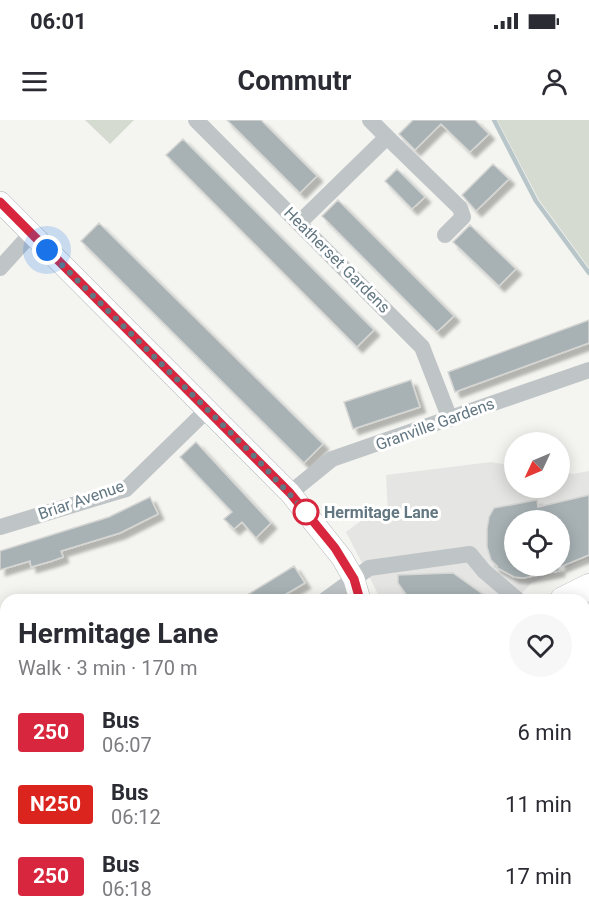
<!DOCTYPE html>
<html lang="en">
<head>
<meta charset="utf-8">
<style>
	:root { --surface:#fff; --page:#f7f7f7; --text:#2b2b33; --muted:#7c7c81 }
	body { margin:0; font-family:Roboto,sans-serif; background:var(--page); color:var(--text); height:100vh; display:flex; flex-direction:column; font-size:22px; white-space:nowrap }
	* { box-sizing:border-box; margin:0 }
	p { font-size:20px; color:var(--muted) }
	.icon { flex:none; width:33px; height:33px; fill:none; stroke:currentColor; stroke-width:2; stroke-linecap:round; stroke-linejoin:round }
	.map { position:relative; flex:1; overflow:hidden }
	.sheet { position:absolute; left:0px; top:474px; width:590px; height:330px; display:flex; flex-direction:column; background:var(--surface); border-radius:18px 18px 0 0; box-shadow:0 3px 15px #0003 }
	.sheet>* { flex:none }
	.badge { padding:0 12px; border-radius:4px; font-size:21px; line-height:39px }
	.needle { width:39px; rotate:226deg }
	.tools { position:absolute; left:504px; top:312px; display:grid; gap:12px }
	.tools a { display:grid; place-items:center; width:66px; height:66px; border-radius:50%; background:var(--surface); box-shadow:0 3px 15px #0003; font-size:30px }
	.you { position:absolute; width:30px; height:30px; margin:-15px; border:4px solid #fff; border-radius:50%; background:#1a73e8; box-shadow:0 0 0 9px #1a73e833 }
	.map>.badge { position:absolute; translate:-50% -50%; box-shadow:0 0 0 3px #fff }
	.round { display:grid; place-items:center; flex:none; width:63px; height:63px; border-radius:32px; background:var(--page) }
	.head { display:flex; align-items:center; justify-content:space-between; height:102px; padding:0 18px }
	h1 { font-size:28px; font-weight:700; line-height:45px }
	ul { padding:0; list-style:none }
	li { display:flex; align-items:center; gap:18px; height:72px; padding:0 18px }
	li div { flex:1 }
	li b { display:block; font-size:22px }
	li em { font-style:normal }
	li .badge { min-width:66px; font-weight:700; text-align:center }
	.status { display:flex; justify-content:space-between; align-items:center; height:42px; padding:0 30px; background:var(--surface); direction:ltr }
	.status svg { height:16px; fill:currentColor }
	header { display:flex; justify-content:space-between; align-items:center; height:78px; padding:0 18px; background:var(--surface); font-size:27px; font-weight:700 }
	.map>svg:first-child { display:block }
</style>
</head>
<body>
<div class="status"><b>06:01</b><svg viewBox="0 0 49 12"><path d="M0 12V9h3v3zM5 12V6h3v6zM10 12V3h3v9zM15 12V0h3v12zM26 1h20v11H26zM47 4h2v5h-2z"/></svg></div>
<header><svg class="icon" aria-label="menu" viewBox="0 0 24 24"><path d="M4 6h16M4 12h16M4 18h16"/></svg>Commutr<svg class="icon" aria-label="person" viewBox="0 0 24 24"><circle cx="12" cy="8" r="4"/><path d="M4 21q1-7 8-7t8 7"/></svg></header>
<div class="map">
<svg width="589" height="804" viewBox="0 0 589 804">
	<defs>
		<filter id="shadow"><feDropShadow dx="5.5" dy="5.5" stdDeviation="1.5" flood-color="#0004"/></filter>
	</defs>
	<rect width="100%" height="100%" fill="#f4f4f0"/>
	<!-- built -->
	<path fill="#e5e5e3" fill-rule="evenodd" d="M491,342L514,346V368H560V352L573,354L589,351V438L531,463L516,480H381L346,412L366,397L388,393L386,355ZM514,400H560V446H514Z
		M589,496V575L584,574V498Z"/>
	<!-- green -->
	<path fill="#d6dbd1" d="M85,0H134L110,24Z
		M497,0H589V148L539,80Z"/>
	<g fill="none" stroke-linecap="round" stroke-linejoin="round">
		<!-- stream -->
		<path stroke="#b8c6ca" stroke-width="4.5" d="M494,0L536,81L589,153"/>
	</g>
	<!-- building -->
	<path fill="#a8b2b5" stroke="#d5d5d3" stroke-width="1.5" filter="url(#shadow)" d="M227,0H261L317,56L300,73Z
		M413,0H475L489,14L470,32L441,4L415,30L399,14Z
		M183,19L374,210L357,227L166,35Z
		M493,44L509,59L476,91L462,75Z
		M397,49L425,77L412,89L385,61Z
		M338,80L454,196L437,212L322,96Z
		M99,103L323,324L304,343L81,121Z
		M470,105L516,149L499,166L453,122Z
		M589,200V223L455,272L448,252Z
		M411,260L420,287L353,309L344,282Z
		M196,322L271,403L256,418L242,402L234,409L224,399L232,392L180,337Z
		M589,375V435L560,447V400H514V446H559V451L523,458L514,457L494,446H497L491,440L487,427V409L489,397L494,388L537,380L538,387Z
		M150,377L158,394L120,413L61,431L63,437L52,441L31,447L30,441L0,450V431L109,397Z
		M294,446L305,463L276,480H239Z
		M453,453L491,480H410L398,463V455Z"/>
	<g fill="none" stroke-linecap="round" stroke-linejoin="round">
		<defs>
			<path id="major" d="M0,82L290,373L342,438L354,459L360,480"/>
			<path id="highway" d="M563,480L589,467
				M415,804L416,798"/>
		</defs>
		<!-- major casing -->
		<use href="#major" stroke="#b2b7ba" stroke-width="22"/>
		<!-- highway casing -->
		<use href="#highway" stroke="#b2b6b9" stroke-width="27"/>
		<!-- minor -->
		<path stroke="#bfc4c6" stroke-width="16" d="M196,0L422,227L450,299
			M387,17L460,88L463,97L445,115
			M300,102L387,17L370,0
			M0,148L31,114
			M290,373L332,339L589,250
			M0,407L126,369L207,290
			M325,480L369,448L470,434L484,451L518,480
			M584,582L589,583
			M0,590L6,588
			M0,781H6
			M183,798L261,804
			M522,804L523,798L580,800"/>
		<!-- major -->
		<use href="#major" stroke="#fff" stroke-width="21"/>
		<!-- highway -->
		<use href="#highway" stroke="#fff" stroke-width="26"/>
	</g>
	<g fill="none" stroke-linecap="round" stroke-linejoin="round">
		<defs>
			<path id="line" d="M0,82L290,373L335,428L354,459L360,480"/>
		</defs>
		<!-- line casing -->
		<use href="#line" stroke="#fff" stroke-width="14"/>
		<!-- line -->
		<use href="#line" stroke="#d7263d" stroke-width="9"/>
		<!-- walk -->
		<path stroke="#627782" stroke-width="6" stroke-dasharray="0 10.8" d="M47,130L254,336L306,392"/>
	</g>
	<!-- markers -->
	<circle fill="#fff" stroke="#d7263d" stroke-width="3" cx="306" cy="392" r="12"/>
	<g text-anchor="middle" dominant-baseline="central" stroke-width="6" stroke-linejoin="round" paint-order="stroke">
		<!-- street labels -->
		<g font-size="16" fill="#627782" stroke="#fff">
			<text transform="translate(337 140) rotate(45)">Heatherset Gardens</text>
			<text transform="translate(435 304) rotate(-20)">Granville Gardens</text>
			<text transform="translate(81 380) rotate(-19)">Briar Avenue</text>
		</g>
		<!-- stop labels -->
		<g font-size="16" font-weight="bold" fill="#627782" stroke="#fff" text-anchor="start">
			<text x="324" y="392">Hermitage Lane</text>
		</g>
	</g>
</svg>
<div class="tools">
<a><svg class="needle" viewBox="-14 -14 28 28"><path d="M0-13l5 13h-10z" fill="#e53935"/><path d="M0 13l5-13h-10z" fill="#7c7c81"/></svg></a>
<a><svg class="icon" aria-label="locate" viewBox="0 0 24 24"><circle cx="12" cy="12" r="6"/><path d="M12 2v4M12 18v4M2 12h4M18 12h4"/></svg></a>
</div>
<div class="you" style="left:47px;top:130px"></div>
<section class="sheet">
<div class="head"><div><h1>Hermitage Lane</h1><p>Walk · 3 min · 170 m</p></div><a class="round"><svg class="icon" aria-label="heart" viewBox="0 0 24 24"><path d="M12 20l-8-8c-3-5 5-10 8-4 3-6 11-1 8 4z"/></svg></a></div>
<ul>
<li><span class="badge" style="background:#d7263d;color:#fff">250</span><div><b>Bus</b><p>06:07</p></div><em>6 min</em></li>
<li><span class="badge" style="background:#dc241f;color:#fff">N250</span><div><b>Bus</b><p>06:12</p></div><em>11 min</em></li>
<li><span class="badge" style="background:#d7263d;color:#fff">250</span><div><b>Bus</b><p>06:18</p></div><em>17 min</em></li>
</ul>
</section>
</div>
</body>
</html>
